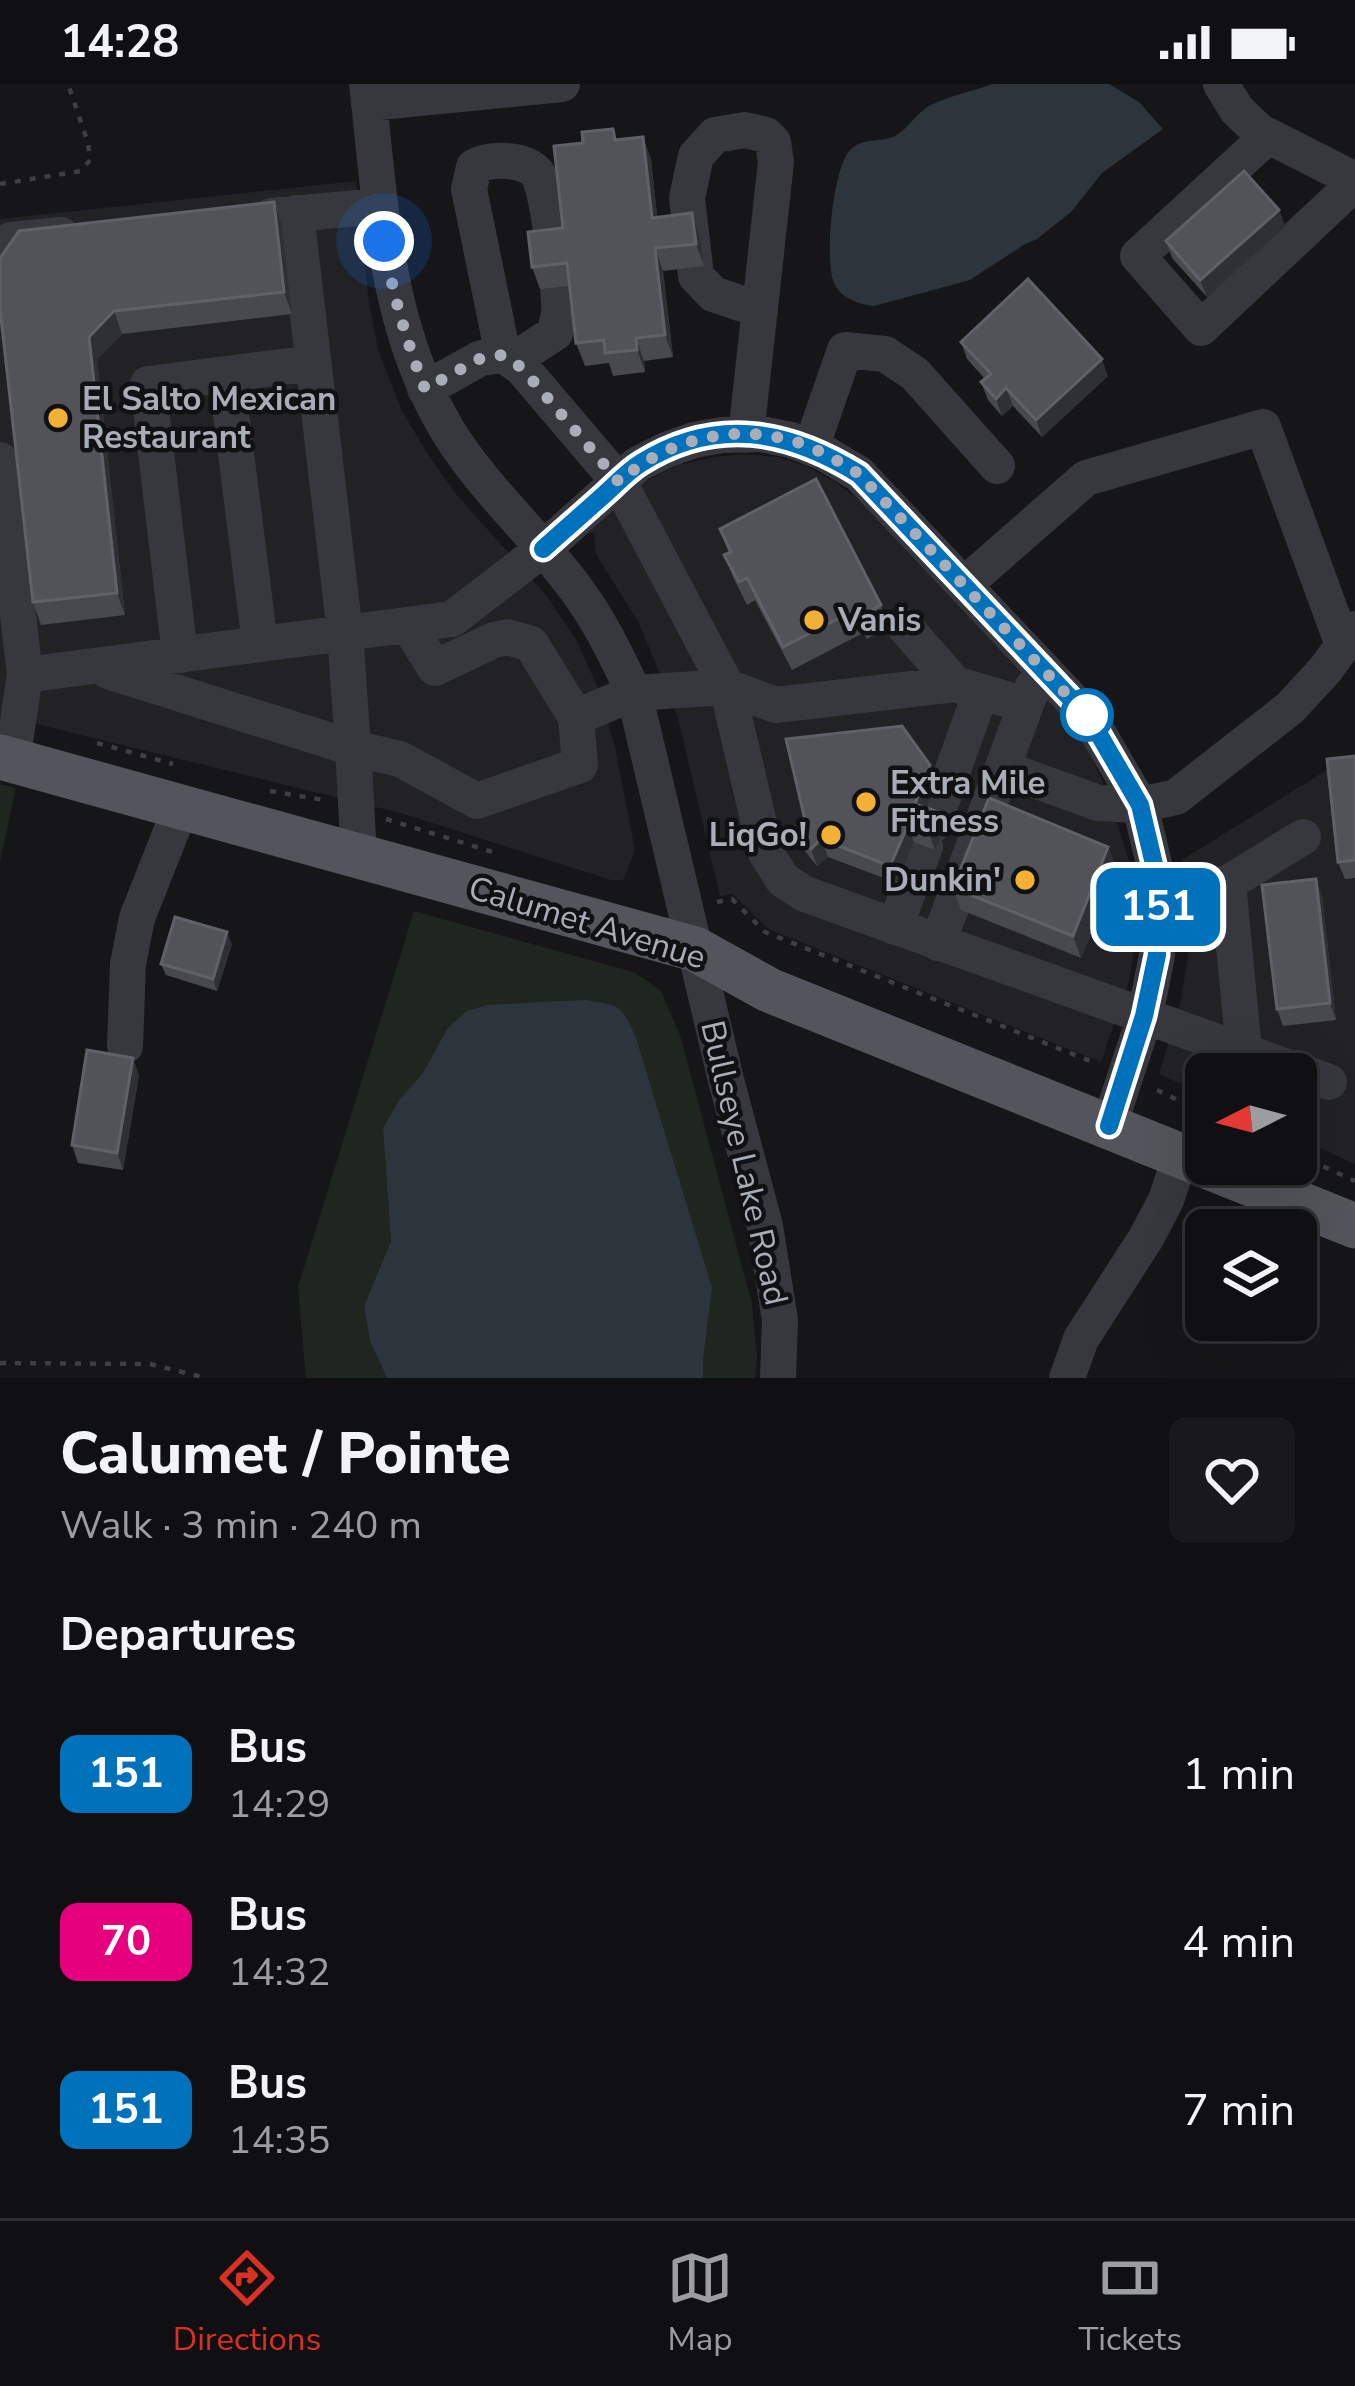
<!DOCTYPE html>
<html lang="en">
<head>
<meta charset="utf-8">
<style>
	:root { --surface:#101012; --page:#19191b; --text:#f1f3f6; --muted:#9c9d9f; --line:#303032; --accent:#d93025 }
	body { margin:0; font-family:"Nunito Sans",sans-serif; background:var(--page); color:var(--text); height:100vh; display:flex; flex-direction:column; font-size:45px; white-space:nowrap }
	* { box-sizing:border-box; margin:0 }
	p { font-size:39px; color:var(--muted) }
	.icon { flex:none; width:66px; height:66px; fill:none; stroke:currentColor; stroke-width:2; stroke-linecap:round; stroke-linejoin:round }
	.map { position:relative; height:1294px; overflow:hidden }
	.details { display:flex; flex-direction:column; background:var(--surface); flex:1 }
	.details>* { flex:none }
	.badge { padding:0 24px; border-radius:18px; font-size:42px; line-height:78px }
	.needle { width:78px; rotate:264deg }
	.tools { position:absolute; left:1185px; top:969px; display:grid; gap:24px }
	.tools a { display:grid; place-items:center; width:132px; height:132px; border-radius:18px; background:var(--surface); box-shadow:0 12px 48px #0002,0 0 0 3px var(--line); font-size:60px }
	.you { position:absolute; width:60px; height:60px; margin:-30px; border:9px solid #fff; border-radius:50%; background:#1a73e8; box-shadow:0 0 0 18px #1a73e833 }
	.map>.badge { position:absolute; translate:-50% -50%; box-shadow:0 0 0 6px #fff }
	h2 { padding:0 60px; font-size:45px; line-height:108px }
	.round { display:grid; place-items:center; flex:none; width:126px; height:126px; border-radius:18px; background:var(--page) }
	.summary { display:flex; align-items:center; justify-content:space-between; height:204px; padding:0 60px }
	h1 { font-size:57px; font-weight:800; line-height:90px }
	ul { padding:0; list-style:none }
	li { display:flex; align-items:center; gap:36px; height:168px; padding:0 60px }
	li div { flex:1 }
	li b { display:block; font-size:45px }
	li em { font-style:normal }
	li .badge { min-width:132px; font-weight:700; text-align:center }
	.status { display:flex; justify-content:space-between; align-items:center; height:84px; padding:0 60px; background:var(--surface); direction:ltr }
	.status svg { height:33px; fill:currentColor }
	.dock { display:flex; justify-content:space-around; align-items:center; height:168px; border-top:3px solid var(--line); background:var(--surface); font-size:33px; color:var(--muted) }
	.dock a { display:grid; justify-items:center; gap:6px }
	.dock .active { color:var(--accent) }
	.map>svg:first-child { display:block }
</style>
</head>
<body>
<div class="status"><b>14:28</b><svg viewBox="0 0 49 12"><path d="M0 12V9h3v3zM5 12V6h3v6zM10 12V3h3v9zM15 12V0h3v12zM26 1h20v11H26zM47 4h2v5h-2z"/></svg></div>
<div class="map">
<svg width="1355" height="1294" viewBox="0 0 1355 1294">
	<rect width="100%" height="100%" fill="#161618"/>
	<!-- built -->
	<path fill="#222225" d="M356,97L369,219L378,265L401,325L427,369L456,410L546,511L577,557L598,604L615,663L635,766L623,796H611L404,730L0,631V135Z
		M743,370L778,373L808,383L835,398L864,420L961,524L1043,607L1066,633L1089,668L1106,705L1129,777L1135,823V859L1129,897L1101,978L768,845L733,810L720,812L678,634L639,539L596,470L594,450L588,448L596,436L648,396L678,381L715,373Z
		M1355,674V1080L1296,1053V990H1206V1011L1159,990L1181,916L1188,872L1190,829L1182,776L1343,676Z"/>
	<!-- green -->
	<path fill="#1e261f" d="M0,700L16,704L0,778Z
		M414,827L636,889L661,907L681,954L752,1220L757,1275L755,1294H703V1276L447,945L423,989L400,1016L383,1044L391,1157L364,1222L370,1259L387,1294H306L298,1203Z"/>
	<!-- water -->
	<path fill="#2c353c" d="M993,0H1109L1139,18L1163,45L1102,89L1071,128L1037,155L1025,160L970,196L874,222C861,221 841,214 835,201C823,179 833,81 851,65C864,53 880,59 895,52C908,45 917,28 931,21C949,12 973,7 993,0Z
		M585,916C621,922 621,920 636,954L712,1204L703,1276V1294H387L370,1258L364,1222L391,1157L383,1044L400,1015L423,989L447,945L467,927L488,921Z"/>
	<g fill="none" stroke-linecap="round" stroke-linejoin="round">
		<!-- path -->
		<path stroke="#3d3f44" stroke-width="4.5" stroke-dasharray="6 9" stroke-linecap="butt" d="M0,100L81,87L90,76L88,59L68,0
			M97,659L173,680
			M270,707L324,716
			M386,735L496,769
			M717,818L732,815L765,848L1098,980
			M1157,1006L1206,1030
			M1296,1070L1355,1097
			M0,1279L150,1280L206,1294"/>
		<!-- minor -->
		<path stroke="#37383d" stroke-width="36" d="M367,0C381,120 384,241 448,347C484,406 536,450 576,505C600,537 617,573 634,609L726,996L765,1142L780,1236L778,1294
			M1221,0L1237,26L1259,47L1355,96
			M369,19L562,0
			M1268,52L1138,172L1201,244L1355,99
			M296,129L345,549L353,664L400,675L477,717L580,681L576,633L634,609L727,603L776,621L955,600L1025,621
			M271,132L379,122
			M0,178L11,156L61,151
			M503,271L469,105L474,83C490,74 523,74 537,89C548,101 560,210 559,230C558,234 556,244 555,249L512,277
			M226,290L260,560
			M425,305L481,274L503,271L522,284L619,398L727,603L766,769L783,796L805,810L1329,998
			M746,351L776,78L773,58L766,51L745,46L715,51L696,72L687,114L696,192L713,210L760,226
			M811,364L845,266L885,270L915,290L997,382
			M0,376L25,591
			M965,500L1086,394L1263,343L1343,561
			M408,541L435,584L494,556L508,553L531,560L576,633
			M904,542L955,600
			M180,571L148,300L313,279
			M108,587L353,664L359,772
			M12,677L25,591L452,535L543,465L638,380L666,366L694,356L722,351L761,350L791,356L824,369L859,390L1090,635L1140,721L1154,780L1158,823L1157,871L1145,932L1109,1042
			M1021,691L1098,719L1140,721L1176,713L1290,624L1325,586L1355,545
			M933,741L981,608
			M1157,811L1228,799
			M895,843L925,762
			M938,859L1032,604
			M125,962L128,880L137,834L181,723
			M1244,967L1228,799L1303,753
			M1067,1294L1081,1255L1146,1154L1166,1116L1181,1071"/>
		<!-- major -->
		<path stroke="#53555c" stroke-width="45" d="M0,673L695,865L769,906L1355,1142"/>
	</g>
	<!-- wall -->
	<path fill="#47494d" d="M613,45L617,56L643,53L651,76L657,133L692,129L700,152L704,182L663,187L673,273L644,277L645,288L613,292L609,279L585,282L576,259L570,202L540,205L532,183L563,144L583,59Z
		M274,118L282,140L292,230L122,250L97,275L125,531L41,541L33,518L0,225Z
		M1279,126L1285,143L1207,213L1172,174L1166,157Z
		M961,258L1108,292L1042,353L1013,322L1002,332L988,316L981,298L985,295L967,275Z
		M720,445L881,521L889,543L867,555L863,549L792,586L755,516L747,521L733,493L724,471L729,469Z
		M1355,672V794L1345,795L1338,778Z
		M937,698L927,724L945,745L935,766L914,758L897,799L828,773L817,782L800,761L794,744Z
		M1108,763L1117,785L1081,874L961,826L953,804Z
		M1322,812L1336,936L1283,942L1277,925Z
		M232,860L217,907L166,891L161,880Z
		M139,991L123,1086L78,1079L72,1061Z"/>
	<!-- shaded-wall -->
	<path fill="#2f3033" d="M643,53L651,76L660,156L652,134Z
		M274,118L282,140L292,230L284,208Z
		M1279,126L1285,143L1207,213L1200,196Z
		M692,129L700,152L704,182L696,160Z
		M655,164L663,187L673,273L665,251Z
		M114,227L122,250L97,275L125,531L117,509L89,253Z
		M636,254L644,277L645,288L637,266Z
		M1102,275L1108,292L1042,353L1036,336Z
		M1006,304L1013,322L1002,332L996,315Z
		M930,681L937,698L922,737L915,720Z
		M938,728L945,745L935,766L929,749Z
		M908,741L914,758L897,799L890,782Z
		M821,755L828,773L817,782L811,765Z
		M1108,763L1117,785L1081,874L1073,852Z
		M1316,795L1322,812L1336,936L1330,919Z
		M227,848L232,860L217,907L213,895Z
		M133,974L139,991L123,1086L117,1069Z"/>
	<!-- building -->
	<path fill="#525359" stroke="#5f6168" stroke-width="3" d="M613,45L615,56L643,53L652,134L692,129L696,160L655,164L665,251L636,254L637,266L605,269L604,256L576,259L567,179L532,183L528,148L563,144L554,62L583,59L582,48Z
		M1244,87L1279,126L1200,196L1166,157Z
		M274,118L284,208L114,227L89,253L117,509L33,518L0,225V174L19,147Z
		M1028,195L1102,275L1036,336L1006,304L996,315L981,298L991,290L961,258Z
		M816,395L881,521L859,533L855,526L783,563L747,494L739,498L724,471L731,468L720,445Z
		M902,642L930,681L915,720L938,728L929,749L908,741L890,782L821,755L811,765L794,744L805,736L786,655Z
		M1355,672V776L1338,778L1327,675Z
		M989,714L1108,763L1073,852L953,804Z
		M1316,795L1330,919L1277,925L1262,801Z
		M175,833L227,848L213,895L161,880Z
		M87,966L133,974L117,1069L72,1061Z"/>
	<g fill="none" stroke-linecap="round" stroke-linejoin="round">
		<defs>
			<path id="line" d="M543,465C564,446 585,428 606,409C617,399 628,387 641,379C716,332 788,346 859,390L1090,635L1140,721L1154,780L1158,824L1157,871L1144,932L1109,1042"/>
		</defs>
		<!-- line casing -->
		<use href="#line" stroke="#fff" stroke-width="27"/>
		<!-- line -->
		<use href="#line" stroke="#0072bc" stroke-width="18"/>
		<!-- walk -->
		<path stroke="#a8adb8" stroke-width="12" stroke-dasharray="0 21.6" d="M384,157C392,208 406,256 425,305L481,274L503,271L522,284L619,398C665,356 732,339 793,357C817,364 838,377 859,390L1090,635L1087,631"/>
	</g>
	<!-- markers -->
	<g fill="#f2b134" stroke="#111113" stroke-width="4.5">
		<circle cx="58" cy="334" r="12"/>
		<circle cx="814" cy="536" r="12"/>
		<circle cx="866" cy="718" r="12"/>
		<circle cx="831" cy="751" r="12"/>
		<circle cx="1025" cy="796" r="12"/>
	</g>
	<circle fill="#fff" stroke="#0072bc" stroke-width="6" cx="1087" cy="631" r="24"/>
	<g text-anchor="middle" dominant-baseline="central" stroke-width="9" stroke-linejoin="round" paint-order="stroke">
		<!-- poi labels -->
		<g font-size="33" font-weight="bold" fill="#a8adb8" stroke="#111113" text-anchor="start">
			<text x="82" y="315">El Salto Mexican<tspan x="82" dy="38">Restaurant</tspan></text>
			<text x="838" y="536">Vanis</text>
			<text x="890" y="699">Extra Mile<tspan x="890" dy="38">Fitness</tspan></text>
			<text x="807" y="751" text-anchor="end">LiqGo!</text>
			<text x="1001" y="796" text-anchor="end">Dunkin'</text>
		</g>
		<!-- street labels -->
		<g font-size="33" fill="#a8adb8" stroke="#111113">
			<text transform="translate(587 839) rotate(17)">Calumet Avenue</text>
			<text transform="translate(744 1079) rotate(77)">Bullseye Lake Road</text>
		</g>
	</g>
</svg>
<div class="tools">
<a><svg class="needle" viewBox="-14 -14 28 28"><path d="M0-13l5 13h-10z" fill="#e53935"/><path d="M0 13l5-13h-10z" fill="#9c9d9f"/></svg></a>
<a><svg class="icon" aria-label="layers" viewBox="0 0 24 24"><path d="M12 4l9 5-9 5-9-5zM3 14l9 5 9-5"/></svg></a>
</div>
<div class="you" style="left:384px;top:157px"></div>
<b class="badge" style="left:1158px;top:823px;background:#0072bc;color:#fff">151</b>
</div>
<section class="details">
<div class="summary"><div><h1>Calumet / Pointe</h1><p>Walk · 3 min · 240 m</p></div><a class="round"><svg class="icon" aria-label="heart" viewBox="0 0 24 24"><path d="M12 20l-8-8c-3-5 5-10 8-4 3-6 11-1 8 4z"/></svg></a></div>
<h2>Departures</h2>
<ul>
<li><span class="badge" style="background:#0072bc;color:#fff">151</span><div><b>Bus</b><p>14:29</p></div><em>1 min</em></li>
<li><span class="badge" style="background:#e6007e;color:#fff">70</span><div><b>Bus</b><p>14:32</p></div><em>4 min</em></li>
<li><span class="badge" style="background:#0072bc;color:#fff">151</span><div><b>Bus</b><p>14:35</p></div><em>7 min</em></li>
</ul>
</section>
<nav class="dock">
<a class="active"><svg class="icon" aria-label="directions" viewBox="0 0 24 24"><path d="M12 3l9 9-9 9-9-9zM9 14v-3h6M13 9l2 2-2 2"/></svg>Directions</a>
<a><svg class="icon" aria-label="map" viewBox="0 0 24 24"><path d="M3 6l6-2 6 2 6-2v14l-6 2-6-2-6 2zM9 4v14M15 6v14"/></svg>Map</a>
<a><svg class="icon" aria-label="tickets" viewBox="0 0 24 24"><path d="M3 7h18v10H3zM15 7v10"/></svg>Tickets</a>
</nav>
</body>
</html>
